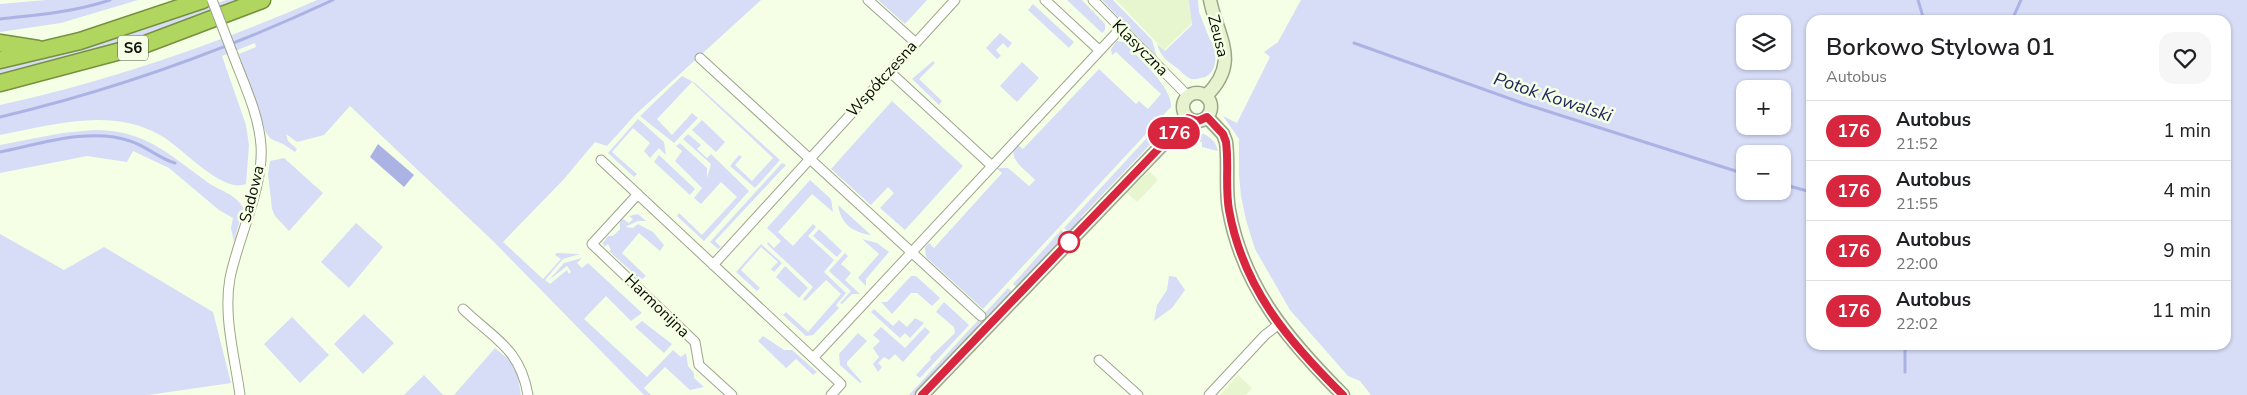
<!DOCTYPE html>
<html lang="pl">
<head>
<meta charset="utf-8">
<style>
	:root { --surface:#fff; --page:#f6f6f6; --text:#202124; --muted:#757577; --line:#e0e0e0 }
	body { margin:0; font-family:"Nunito Sans",sans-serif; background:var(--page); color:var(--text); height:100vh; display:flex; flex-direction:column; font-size:19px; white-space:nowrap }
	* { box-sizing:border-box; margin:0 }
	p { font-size:16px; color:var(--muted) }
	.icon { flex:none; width:28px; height:28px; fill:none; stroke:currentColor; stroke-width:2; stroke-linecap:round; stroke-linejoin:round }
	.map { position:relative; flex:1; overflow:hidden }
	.drawer { position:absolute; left:1806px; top:15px; width:425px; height:335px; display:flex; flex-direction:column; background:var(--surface); border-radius:15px; box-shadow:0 1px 4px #0004 }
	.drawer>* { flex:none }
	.badge { padding:0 10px; border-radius:16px; font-size:18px; line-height:32px }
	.controls { position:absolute; left:1736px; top:15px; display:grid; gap:10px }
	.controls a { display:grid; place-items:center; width:55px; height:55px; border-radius:10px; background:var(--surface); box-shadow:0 1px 4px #0004; font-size:25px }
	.map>.badge { position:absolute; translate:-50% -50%; box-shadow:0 0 0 2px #fff }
	.round { display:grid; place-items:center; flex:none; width:52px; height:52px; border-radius:15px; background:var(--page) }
	.summary { display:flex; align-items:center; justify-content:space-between; height:85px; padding:0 20px }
	h1 { font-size:24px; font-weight:600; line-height:38px }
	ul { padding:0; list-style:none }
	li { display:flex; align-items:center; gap:15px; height:60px; padding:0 20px; border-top:1px solid var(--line) }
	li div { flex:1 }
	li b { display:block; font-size:19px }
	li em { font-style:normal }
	li .badge { min-width:55px; font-weight:700; text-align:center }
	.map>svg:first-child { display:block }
</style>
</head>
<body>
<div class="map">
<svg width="2247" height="395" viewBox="0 0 2247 395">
	<rect width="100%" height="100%" fill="#f5ffe6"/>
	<!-- built -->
	<path fill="#e7f6cf" d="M1116,0H1193L1191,24L1164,50Z
		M1149,171L1158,180L1137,202L1127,193Z
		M1238,375L1252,388L1246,395H1220Z"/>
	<!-- green -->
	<path fill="#d7dcf7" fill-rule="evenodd" d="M46,0H138L61,23L0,32V4Z
		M226,0H241L126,41L0,74V69L124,36Z
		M317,0H761L635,115L607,146L595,142L564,179L503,242L543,279L561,259L555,255L557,253L580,254L563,259L545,280L550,284L567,270L569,274L571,272L567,266L549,280L564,263L582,258L577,263L582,268L588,263L642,313L631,321L606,296L584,319L647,377L673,350L681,357L686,353L688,366L694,373V378L704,387L690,390L665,367L644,388L651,395H644L493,241L350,106L324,135L297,142L286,134L288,141L297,149L295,152L283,144L271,139L266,133L239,54L256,47L255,43L222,56L246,125L249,145L246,184C222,194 182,147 160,135C110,107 53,125 0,135V105C109,81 214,45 317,0Z
		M878,0H927L905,24Z
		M1067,0H1082L1105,24V30L1102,33Z
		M1102,0H1113L1152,40L1157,57Z
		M1189,0H1198L1199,12L1210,40L1215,42C1216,56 1218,75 1201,78C1197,79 1193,80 1189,78C1185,76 1181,71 1177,68C1166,60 1161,57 1157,44L1165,51L1192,25Z
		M1301,0H2247V395H1371L1360,381L1348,376L1290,310L1255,249L1246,220L1241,196L1239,175V139L1223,116L1237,123L1270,57L1264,52L1278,42ZM1811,20H2226V345H1811ZM1745,24H1782V61H1745ZM1745,89H1782V126H1745ZM1745,154H1782V191H1745Z
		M1033,4L1074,42L1069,48L1028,10Z
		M1000,33L1012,43L1008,48L1003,43L996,50L1001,56L997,59L986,48Z
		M1117,41L1124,42C1137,56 1173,88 1171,107L983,309L926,257L925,247L929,243L934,248L1002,173L996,168H1008L1029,186L1035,180C1026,170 1005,158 1017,144L1023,149L1099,69L1136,104L1139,101L1148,109L1161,94L1116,52L1112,55L1111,49Z
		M933,61L935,63L919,79L942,101L939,105L912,79Z
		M1022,62L1039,78L1017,102L1000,86Z
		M682,76L695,83L780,160L755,188L730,166L739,155L742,157L735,165L752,181L773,158L692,82L657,119L672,135L692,113L698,118L674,143L640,116Z
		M892,101L963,166L905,230L880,208L894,193L888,187L871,205L831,169Z
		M1167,116H1172L1171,119L1146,149L1081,217V224L1071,234L1064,228Z
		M638,119L664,142L666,155L659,148L650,158L644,151L650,143L633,128L612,152L637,174L634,177L608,153Z
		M702,120L725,142L716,152L692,130Z
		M94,130C145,130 167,153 206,181C217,190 237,194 243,208L234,242L231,228L233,218L219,210L169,168L133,151L127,162L87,156L0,173V145L62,133Z
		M1191,132C1205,132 1215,138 1218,151L1202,147V142H1179Z
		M688,134L701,145L697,149L707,158L711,154L749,191L704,241L677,216L679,213L702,235L737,197L721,182L701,204L694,198L702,188L675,161L682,151L676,146L680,143L707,168V178L711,164L683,139Z
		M659,155L695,189L690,195L654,162Z
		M284,158L323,193L289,231L275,216L272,209L268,174L270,161Z
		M782,163L786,165L715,241L721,247L718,249L710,242Z
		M810,180L831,199L833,212L812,194L778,232L793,246L813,224L816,227L808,236L834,260L824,272L846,293L836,305L839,308L813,335L806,336L783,315L786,312L808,332L841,294L826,280L805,301L803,299L813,287L767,244L768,242L774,248L781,241L767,228Z
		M838,205L871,235C852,232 841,224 838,205Z
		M638,214L646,221H638L625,227L633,228L638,224L653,232L664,245L660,251L639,233L622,253L646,276L641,280L609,251L611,250L608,244L604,247L603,243L608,236H613L620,229V222L623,219L629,223L633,219L629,216Z
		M356,223L383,247L349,288L321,262Z
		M819,229L842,251L837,257L813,236Z
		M1061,230L1065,234L1059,240L1062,243L1019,289L1013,284Z
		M0,234L64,270L104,247L213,312L231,383L148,395H0Z
		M862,239L877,243L889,252L866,279V286L858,278L879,254Z
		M761,244L782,263L774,272L771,269L778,262L761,247L741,270L760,288L757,291L736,272Z
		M845,253L848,256L841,264L851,273L845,280L860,294H852L842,304L840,303L851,291L829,271Z
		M785,266L808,288L799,298L776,277Z
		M911,276H916L940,298L932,306L917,293H911L892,314L881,302H887Z
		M1169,276L1176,277L1185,290L1172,308L1154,321L1157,305L1167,290Z
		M1008,288L1014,293L916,395H909Z
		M944,302L969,325L920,378L916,375L931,359L930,357L955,333L954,327L936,312Z
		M874,309L893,326L899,320L907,327L915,318L924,323L910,338L905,333L900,338L871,312Z
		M364,314L394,343L363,374L334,344Z
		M292,317L329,355L300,383L264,344Z
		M642,321L672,344L664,353L635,327Z
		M881,327L905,348L925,327L930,332L903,362L895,354L889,360L884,357L878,363L882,367L878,372L873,364L879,357L873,348L880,341L873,335Z
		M858,333L867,341L847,362V365L862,382L860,383L840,365L839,354Z
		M763,336L784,350H792L817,372L813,375L796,359L786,368L758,341Z
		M495,348L516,366L521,395H454Z
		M424,375L443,395H404Z"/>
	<!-- water -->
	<path fill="#abb3e4" d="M378,144L414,175L404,187L370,157Z"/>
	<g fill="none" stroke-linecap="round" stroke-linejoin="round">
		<!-- stream -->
		<path stroke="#abb3e4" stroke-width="3" d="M1918,0L1924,20
			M0,19C38,15 74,12 110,0
			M2012,20L2021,0
			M1354,43L1528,105L1745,174
			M0,117C115,90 226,50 333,0
			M0,152C40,144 90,127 130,141C146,146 160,159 175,163
			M1782,184L1811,192
			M1905,345V372"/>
		<defs>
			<path id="street" d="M868,0L916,43
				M1045,0L1099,50
				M1093,0L1188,96
				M232,52C243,82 259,114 261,146C264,186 238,238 230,278C223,316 235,358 240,395
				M700,58L981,316
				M890,72L992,166
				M601,160L841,384L831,395
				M638,194L592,244L695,342L699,365L732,395
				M713,265L955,0
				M463,309C494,339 520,348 528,395
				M814,357L1120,29
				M1099,360L1138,395
				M1209,395L1265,335L1278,325"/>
			<path id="secondary" d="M1183 107a14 14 0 1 1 28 0a14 14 0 1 1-28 0Z
				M1206,96C1241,62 1218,39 1210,0
				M1207,117L1223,134L1226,142C1229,164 1225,188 1229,210C1243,288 1289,341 1343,395
				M922,395L1188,118"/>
			<path id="highway" d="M0,43L38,49
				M0,60L80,41L203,0
				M0,83L143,45L262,0"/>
		</defs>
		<!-- street casing -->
		<use href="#street" stroke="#9ba689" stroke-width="11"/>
		<!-- secondary casing -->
		<use href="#secondary" stroke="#9ba689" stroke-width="15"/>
		<!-- highway casing -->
		<use href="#highway" stroke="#769040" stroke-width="19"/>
		<!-- street -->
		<use href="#street" stroke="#fff" stroke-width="9"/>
		<!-- secondary -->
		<use href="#secondary" stroke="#e7f3cf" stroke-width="12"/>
		<!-- highway -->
		<use href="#highway" stroke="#b0d65f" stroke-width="16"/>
		<defs>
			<path id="street-bridge" d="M212,0L232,52"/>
		</defs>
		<!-- street-bridge casing -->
		<use href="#street-bridge" stroke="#9ba689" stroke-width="11" stroke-linecap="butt"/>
		<!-- street-bridge -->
		<use href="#street-bridge" stroke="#fff" stroke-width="9"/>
	</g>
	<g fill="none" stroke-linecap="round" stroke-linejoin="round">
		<defs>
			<path id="line" d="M922,395L1188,118L1198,121L1207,117L1223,134L1226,142C1229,164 1225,188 1229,210C1243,288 1288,341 1343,395"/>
		</defs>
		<!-- line casing -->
		<use href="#line" stroke="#fff" stroke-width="11"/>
		<!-- line -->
		<use href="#line" stroke="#d7263d" stroke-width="8"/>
	</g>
	<!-- markers -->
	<circle fill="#fff" stroke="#d7263d" stroke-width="2.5" cx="1069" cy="242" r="10"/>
	<g text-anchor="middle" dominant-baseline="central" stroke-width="5" stroke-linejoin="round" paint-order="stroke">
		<!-- shield labels -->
		<rect fill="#f5ffe6" stroke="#515748" stroke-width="1" x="118" y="35.5" width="30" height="25" rx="4"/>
		<g font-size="15" font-weight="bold" fill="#0b0f05">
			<text x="133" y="48">S6</text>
		</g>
		<!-- street labels -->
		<g font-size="16" fill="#0b0f05" stroke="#f5ffe6">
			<text transform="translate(1218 36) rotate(76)">Zeusa</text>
			<text transform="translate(1140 48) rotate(45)">Klasyczna</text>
			<text transform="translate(882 79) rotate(-48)">Współczesna</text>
			<text transform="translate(252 194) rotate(-76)">Sadowa</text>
			<text transform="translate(657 306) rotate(44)">Harmonijna</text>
		</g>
		<!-- water labels -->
		<g font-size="18" font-style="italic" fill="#23255f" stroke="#f5ffe6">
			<text transform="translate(1553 97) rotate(18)">Potok Kowalski</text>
		</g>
	</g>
</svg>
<div class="controls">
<a><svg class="icon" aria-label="layers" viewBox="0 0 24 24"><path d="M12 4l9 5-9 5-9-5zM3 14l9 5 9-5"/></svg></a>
<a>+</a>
<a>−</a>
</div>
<b class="badge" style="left:1174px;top:133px;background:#d7263d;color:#fff">176</b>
<section class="drawer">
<div class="summary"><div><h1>Borkowo Stylowa 01</h1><p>Autobus</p></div><a class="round"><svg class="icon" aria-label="heart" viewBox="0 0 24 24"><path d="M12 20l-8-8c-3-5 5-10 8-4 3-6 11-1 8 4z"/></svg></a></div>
<ul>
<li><span class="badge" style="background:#d7263d;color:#fff">176</span><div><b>Autobus</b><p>21:52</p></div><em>1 min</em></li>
<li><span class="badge" style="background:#d7263d;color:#fff">176</span><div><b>Autobus</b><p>21:55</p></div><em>4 min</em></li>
<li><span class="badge" style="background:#d7263d;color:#fff">176</span><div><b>Autobus</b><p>22:00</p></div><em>9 min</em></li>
<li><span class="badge" style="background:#d7263d;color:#fff">176</span><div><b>Autobus</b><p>22:02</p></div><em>11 min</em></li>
</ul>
</section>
</div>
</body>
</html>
